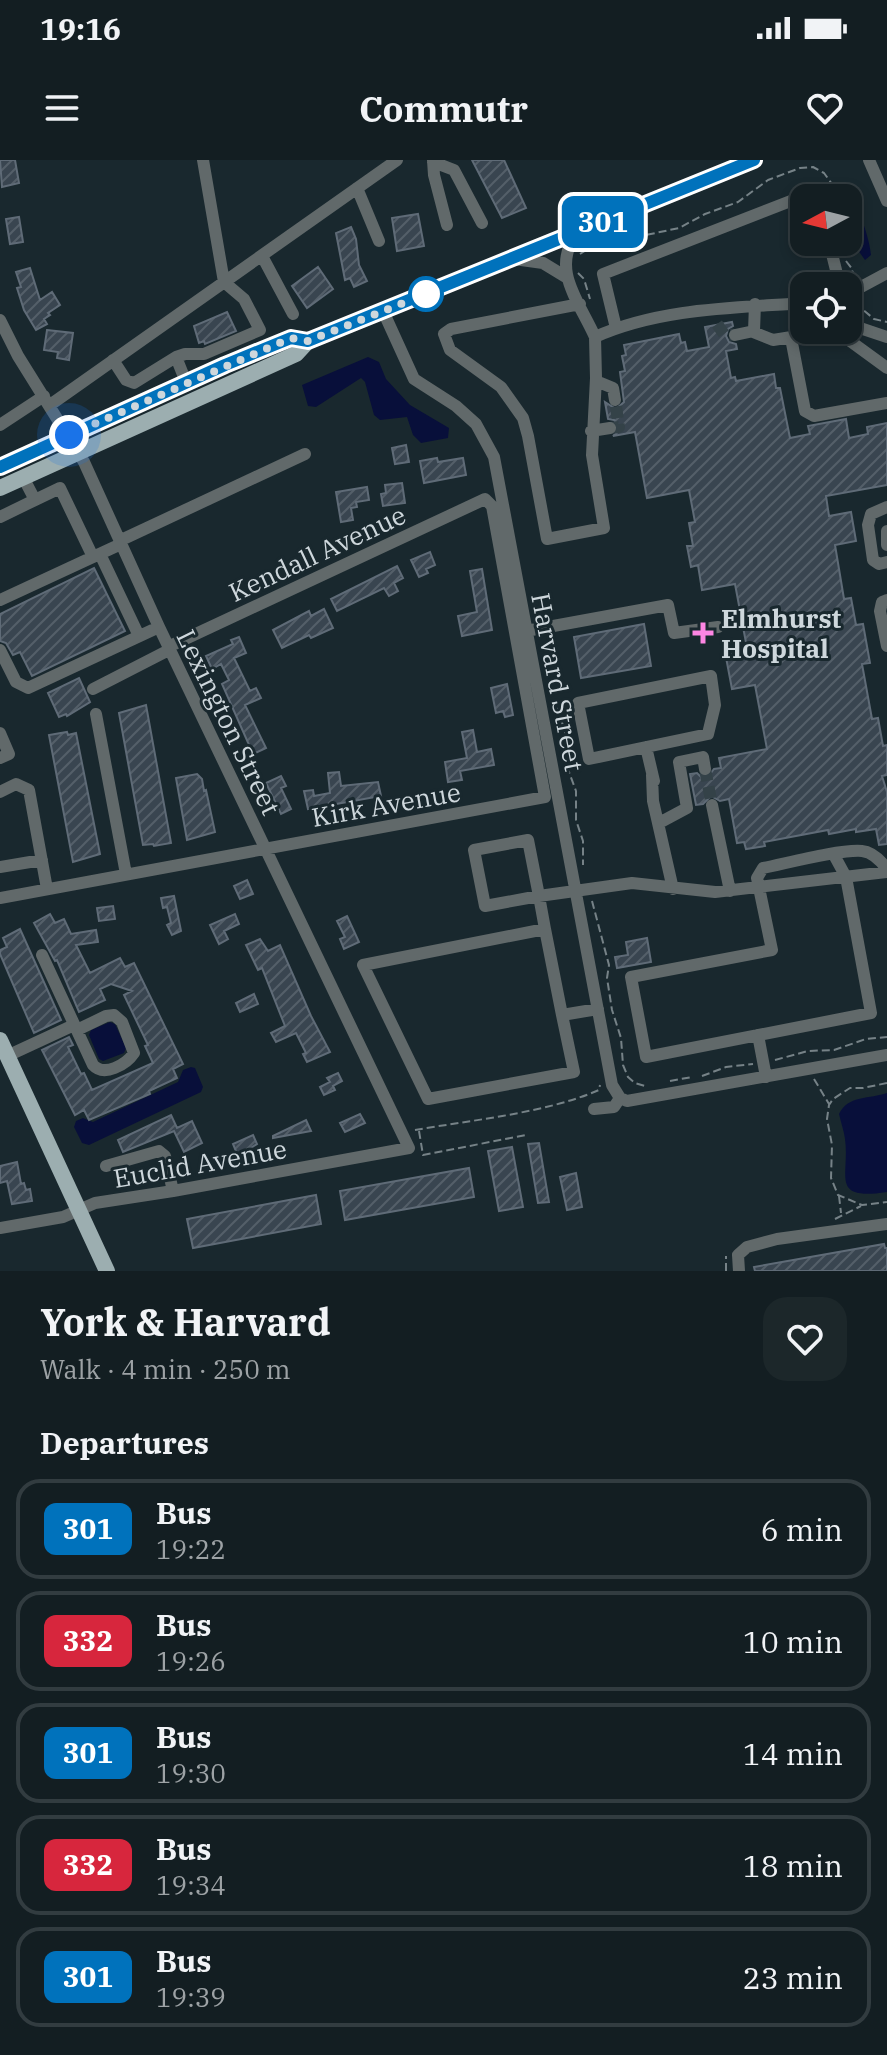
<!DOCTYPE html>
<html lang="en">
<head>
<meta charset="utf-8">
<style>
	:root { --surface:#131e22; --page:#1c272a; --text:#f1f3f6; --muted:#9da2a5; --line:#323c40 }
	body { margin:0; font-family:"IBM Plex Serif",serif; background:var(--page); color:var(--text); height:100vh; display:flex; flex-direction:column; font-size:30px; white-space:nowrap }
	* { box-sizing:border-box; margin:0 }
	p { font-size:26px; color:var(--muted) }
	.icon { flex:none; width:44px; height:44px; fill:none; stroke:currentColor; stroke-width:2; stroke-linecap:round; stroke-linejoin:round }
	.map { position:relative; height:1111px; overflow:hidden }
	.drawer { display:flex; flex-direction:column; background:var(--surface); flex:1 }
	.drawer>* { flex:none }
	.badge { padding:0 16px; border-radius:12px; font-size:28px; line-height:52px }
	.needle { width:52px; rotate:263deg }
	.fabs { position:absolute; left:790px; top:24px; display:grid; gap:16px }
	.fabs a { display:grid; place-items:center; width:72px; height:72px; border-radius:16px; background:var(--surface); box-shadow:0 4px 12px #0003,0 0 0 2px var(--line); font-size:40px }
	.you { position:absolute; width:40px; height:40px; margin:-20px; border:6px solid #fff; border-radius:50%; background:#1a73e8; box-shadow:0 0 0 12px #1a73e833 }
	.map>.badge { position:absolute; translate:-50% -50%; box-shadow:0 0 0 4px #fff }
	h2 { padding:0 40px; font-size:30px; line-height:72px }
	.round { display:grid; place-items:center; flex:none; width:84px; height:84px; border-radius:24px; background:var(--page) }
	.headline { display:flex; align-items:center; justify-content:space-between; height:136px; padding:0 40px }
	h1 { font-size:38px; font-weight:700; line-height:60px }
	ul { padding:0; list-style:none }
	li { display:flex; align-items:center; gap:24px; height:100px; margin:0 16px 12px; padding:0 24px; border:4px solid var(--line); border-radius:24px }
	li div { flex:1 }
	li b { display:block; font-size:30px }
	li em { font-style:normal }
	li .badge { min-width:88px; font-weight:700; text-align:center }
	.status { display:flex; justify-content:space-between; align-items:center; height:56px; padding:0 40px; background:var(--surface); direction:ltr }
	.status svg { height:22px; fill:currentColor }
	header { display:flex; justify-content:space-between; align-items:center; height:104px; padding:0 40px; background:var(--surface); font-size:36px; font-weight:700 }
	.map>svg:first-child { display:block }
</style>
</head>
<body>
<div class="status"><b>19:16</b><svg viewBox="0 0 49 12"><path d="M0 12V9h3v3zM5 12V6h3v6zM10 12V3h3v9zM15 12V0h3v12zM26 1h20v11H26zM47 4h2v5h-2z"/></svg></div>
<header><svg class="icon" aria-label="menu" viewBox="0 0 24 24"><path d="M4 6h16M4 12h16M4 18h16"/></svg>Commutr<svg class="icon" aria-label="heart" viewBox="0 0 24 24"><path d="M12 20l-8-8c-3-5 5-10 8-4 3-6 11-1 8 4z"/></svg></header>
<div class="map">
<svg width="887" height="1111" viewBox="0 0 887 1111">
	<defs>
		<pattern id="building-hatch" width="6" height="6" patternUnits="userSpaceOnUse" patternTransform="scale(2)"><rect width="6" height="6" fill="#394550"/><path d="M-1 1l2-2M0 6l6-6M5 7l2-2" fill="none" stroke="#545f69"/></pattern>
	</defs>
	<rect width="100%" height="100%" fill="#19282e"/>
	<!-- water -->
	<path fill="#080f3a" d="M851,38C860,49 870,81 871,95L865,100L850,79L848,52Z
		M368,197L379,202L386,219L410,245L449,268L448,278L421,283L413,275L407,257L380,260L374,255L365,222L361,218L316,247L308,246L302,225Z
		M110,862L115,864L126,888L124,893L103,901L99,899L89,875L91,870Z
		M191,907L195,908L203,927L201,932L89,985L82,983L74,967L76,961L83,958L93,962L178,922L183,910Z
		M887,933V1032C829,1041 850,1016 845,979C844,971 841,963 839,954C848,935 870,939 887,933Z"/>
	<!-- building -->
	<path fill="url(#building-hatch)" stroke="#5f6b77" stroke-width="2" d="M0,0H15L19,23L2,27Z
		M472,0H504L526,48L502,58Z
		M418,54L424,86L397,91L392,58Z
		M19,57L23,82L10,84L6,59Z
		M351,67L356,79L359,105L367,121L354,127L350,118L345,120L336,73Z
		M318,107L333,129L307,148L292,126Z
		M30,108L40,140L52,132L60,145L48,153L50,155L44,159L47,164L36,170L24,150L17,128L21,127L16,112Z
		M227,152L236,171L205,184L204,181L199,183L194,166Z
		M732,162L733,166L728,169L726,176L729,182L736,184L737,189L726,191L731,218L735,217L736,221L774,214L776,228H780L790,278L810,274L808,266L846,259L849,278L868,274L867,267L887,263V325L826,336L829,356L851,352L856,381L835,385L844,439L851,438L856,465L863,464L870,503L862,504L872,559L878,558L883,586L887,585V615L882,616L887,632V684L879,685L876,669L856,672V669L829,674L828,670L764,682L765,686L746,689L744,682L737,683L729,639L720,641L711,636L703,644L696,645L690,614L697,613L701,617L707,618L714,609L721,608L719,598L767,589L755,525L732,529L725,492L747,488L735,424L702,430L698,405L691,407L687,386H693L689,363L695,362L689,330L647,338L635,272L613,276L618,272L619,266L614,260L608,259L605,242L616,249L624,242L620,212L625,211L622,196L626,195L624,185L679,174L681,183L685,182L687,191L709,187L705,167Z
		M47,170L73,173L69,200L57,198L58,192L44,190Z
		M406,285L409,302L395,304L392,288Z
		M437,298L438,302L463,298L466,315L424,323L420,301Z
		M402,323L405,343L383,346L381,334L386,333L385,325Z
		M367,327L369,340L356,342L357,347L351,348L353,360L341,362L336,332Z
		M430,392L435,405L426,409L428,413L419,417L411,400Z
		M397,406L403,418L394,423L398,431L389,436L384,428L337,451L331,439Z
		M94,408L125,471L32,516L20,492L13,495L6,483L0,481V454Z
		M482,409L492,470L462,476L458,456L477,452L470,411Z
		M324,449L333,468L311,478L309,475L282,488L273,470L309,451L311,456Z
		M644,464L651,506L581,518L574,477Z
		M239,477L246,493L234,498L250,531L256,528L261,538L245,545L266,588L253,594L222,524L229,520L221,504L212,509L206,496L233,484L231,480Z
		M79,518L90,542L67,556L66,554L59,557L48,533Z
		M507,524L513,555L505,557L503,551L496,553L491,528Z
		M146,545L171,683L154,686L153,684L143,685L119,553Z
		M473,570L477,592L491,589L494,605L460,611L462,620L448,622L445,602L467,598L462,572Z
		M67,572L68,575L76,573L100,694L73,702L49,575Z
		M339,612L341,626L378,622L381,636L308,649L304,631L313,630L314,636L330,633L328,613Z
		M197,614L202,619L204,631L206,630L215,672L187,680L176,618Z
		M281,616L286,626L281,628L291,649L281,654L266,623Z
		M247,720L253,734L240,739L234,726Z
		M174,736L181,771L172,775L167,765L171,763L167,747L163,748L161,738Z
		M113,746L115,759L99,761L97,748Z
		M50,754L55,763L64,759L71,774L96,770L98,782L76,785L90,813L120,798L125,807L134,803L183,904L173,909L177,918L149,931L150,934L89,960L84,950L75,955L42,890L69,877L73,885L68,887L81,914L84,913L92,930L153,903L145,886L148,885L124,835L132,831L111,824L100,829L105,840L79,852L57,800L55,801L34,763Z
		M235,754L239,764L224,771L228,779L219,784L210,765Z
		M347,756L359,782L344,789L340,779L345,777L337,761Z
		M20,769L61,860L34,873L0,794V790L7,787L3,778Z
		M647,778L651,802L617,808L615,797L628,795L626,782Z
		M260,779L268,791L280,785L311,856L330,892L307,902L303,894L306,893L296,873L276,882L271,873L285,866L262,808L258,810L246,785Z
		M254,834L258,844L240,852L236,843Z
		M338,913L342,921L333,926L335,930L324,935L320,927L330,922L327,918Z
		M360,954L365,963L345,972L340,963Z
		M171,955L177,968L192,961L202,983L184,992L174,971L123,992L118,980Z
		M306,960L311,971L273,978V976Z
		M253,975L257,984L238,996L233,984Z
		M539,983L549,1042L538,1043L528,984Z
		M512,987L523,1047L499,1051L488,991Z
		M17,1002L21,1024L24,1023L26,1030L30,1029L32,1041L12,1044L7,1021L0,1023V1006Z
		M469,1008L474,1037L345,1060L340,1031Z
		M576,1013L582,1047L567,1050L560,1017Z
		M316,1035L321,1064L193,1088L187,1059Z
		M884,1084L885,1088H887V1111H755L754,1107Z"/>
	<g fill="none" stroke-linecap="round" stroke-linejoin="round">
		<!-- minor-tunnel -->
		<path stroke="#344248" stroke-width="12" stroke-dasharray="12 6" stroke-linecap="butt" d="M717,164L724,174L735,175
			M610,268L619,267L615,240
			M705,609L712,645"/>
		<!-- path -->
		<path stroke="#768287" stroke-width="2" stroke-dasharray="8 4" stroke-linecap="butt" d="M580,94L606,77L646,75L679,68L705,54L738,42L768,20L800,8L813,7L824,13L832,24L831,38
			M846,101L853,110L849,120
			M578,113L584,119L590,139
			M855,143L874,159L887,162
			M557,548L567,577L566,604L576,631V660L583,681V705
			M592,741L609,805L607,818L612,850L621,878L623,905L628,917L635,923L645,926
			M775,900L808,891L834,890L866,879L887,877
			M702,916L726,907L753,904
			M814,919L829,944
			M670,921L692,917
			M887,923L863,928H850L833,939L829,945L827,959L832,985L831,1018L838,1035L862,1045L887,1042
			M415,970C472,960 546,953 599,930L600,925
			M419,971L423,995L526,975
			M839,1036L841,1053
			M835,1059L861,1046
			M726,1111V1096"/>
		<!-- minor -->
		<path stroke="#61696a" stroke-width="12" d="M433,0L434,15L447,65
			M869,0L887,41
			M433,2L454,10L482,63
			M357,28L379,81
			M577,73C550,109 579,141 595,177C660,148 734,148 804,143
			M829,82L840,126
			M262,96L293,154
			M514,99L543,103L566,117
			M848,134L887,113
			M580,144L451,169L444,174L450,190L501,227L523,258L528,276L547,379L604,368L592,295L596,218L595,177
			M383,151L414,219L456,246L476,264L494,297L612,925L620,938
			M848,153L860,168L887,177
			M0,160L18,196L84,302L159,467L409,988L173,1031L95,1043L63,1057L0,1068
			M616,168L603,114L801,37L804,38
			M753,172L773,180L835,170L887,208
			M735,175L754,171L755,144
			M791,178L805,251L814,256L887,243
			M176,197L185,194H204L260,170L244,139L224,122L203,0
			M113,200L126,220L134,223L176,197L186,222
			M596,221L613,228L615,240
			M50,245L397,0
			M0,265L44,236
			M591,271L610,268
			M35,340L60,328L93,397
			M887,347L871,354L868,365L873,400L879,404L887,402
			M0,357L35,340L23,317
			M887,371V385
			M119,381L305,294
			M100,394L139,476
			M0,440L121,384
			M887,440L882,442L880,451L887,486
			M526,471L668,445L674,473L718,467
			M0,490L16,522L28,528L159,467
			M711,516L715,545L708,574L589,599L578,543Z
			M93,529L169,490
			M96,554L126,714
			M0,573L9,594L0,598
			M646,587L654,621
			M652,615L653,641L673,729
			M0,632L16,624L29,630L47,729
			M712,645L730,731
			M659,663L687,648L679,602L703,597L705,609
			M528,680L539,736L485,746L474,690Z
			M834,695L846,717L871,853L646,897L631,817L772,790L757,718L763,708C788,703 840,689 862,691C873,692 881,701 887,709
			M0,707L42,700
			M0,738L545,637L492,346L485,339L168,487
			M545,769L562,855
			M42,795L93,905C104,917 126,905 134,893L122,862L114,855L106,856L77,870
			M598,849L562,855L574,912L428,939L363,805L545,769L539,736L632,723L715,732L887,712
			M758,875L766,917
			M7,896L74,865
			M620,938L627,941L887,895
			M594,949L614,947L620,938
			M106,1006L159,991L165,996L173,1031
			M739,1111L738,1095L747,1087L777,1079L887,1064"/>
		<!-- major -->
		<path stroke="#9caeb0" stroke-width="16" d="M0,307L225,205L291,178L308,181
			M0,328L296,194L308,181L754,0
			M0,880L107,1111"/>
	</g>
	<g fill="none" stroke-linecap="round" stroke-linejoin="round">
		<defs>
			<path id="line" d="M0,307L225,205L291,178L308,181L754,0"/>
		</defs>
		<!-- line casing -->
		<use href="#line" stroke="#fff" stroke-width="18"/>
		<!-- line -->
		<use href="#line" stroke="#0072bc" stroke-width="12"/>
		<!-- walk -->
		<path stroke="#ced7dc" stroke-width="8" stroke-dasharray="0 14.4" d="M69,275L291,178L308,181L426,134"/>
	</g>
	<!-- markers -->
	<circle fill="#fff" stroke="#0072bc" stroke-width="4" cx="426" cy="134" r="16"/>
	<path fill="#fd86e3" stroke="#19282e" stroke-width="3" d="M699 461h8v8h8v8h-8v8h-8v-8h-8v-8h8z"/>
	<g text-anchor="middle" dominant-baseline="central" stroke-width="6" stroke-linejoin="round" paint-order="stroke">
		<!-- street labels -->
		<g font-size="26" fill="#ced7dc" stroke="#19282e">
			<text transform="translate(317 393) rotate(-25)">Kendall Avenue</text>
			<text transform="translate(558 522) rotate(79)">Harvard Street</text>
			<text transform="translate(229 562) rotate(64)">Lexington Street</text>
			<text transform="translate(386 644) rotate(-10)">Kirk Avenue</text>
			<text transform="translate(200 1003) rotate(-10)">Euclid Avenue</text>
		</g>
		<!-- poi labels -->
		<g font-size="26" font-weight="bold" fill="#ced7dc" stroke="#19282e" text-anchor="start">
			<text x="721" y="458">Elmhurst<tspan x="721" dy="30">Hospital</tspan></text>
		</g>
	</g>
</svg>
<div class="fabs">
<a><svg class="needle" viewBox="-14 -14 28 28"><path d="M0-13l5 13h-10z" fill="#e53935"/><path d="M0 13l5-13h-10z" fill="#9da2a5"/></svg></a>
<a><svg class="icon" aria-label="locate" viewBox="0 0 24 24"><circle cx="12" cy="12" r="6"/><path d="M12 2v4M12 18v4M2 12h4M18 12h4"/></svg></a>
</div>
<div class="you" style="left:69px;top:275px"></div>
<b class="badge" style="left:603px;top:62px;background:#0072bc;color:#fff">301</b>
</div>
<section class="drawer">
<div class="headline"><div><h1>York &amp; Harvard</h1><p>Walk · 4 min · 250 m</p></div><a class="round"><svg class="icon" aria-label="heart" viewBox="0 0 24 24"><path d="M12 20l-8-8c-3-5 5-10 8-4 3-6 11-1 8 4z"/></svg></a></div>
<h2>Departures</h2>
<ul>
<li><span class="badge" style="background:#0072bc;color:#fff">301</span><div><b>Bus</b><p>19:22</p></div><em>6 min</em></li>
<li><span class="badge" style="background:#d7263d;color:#fff">332</span><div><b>Bus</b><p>19:26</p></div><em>10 min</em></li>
<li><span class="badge" style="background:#0072bc;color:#fff">301</span><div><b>Bus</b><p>19:30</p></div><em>14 min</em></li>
<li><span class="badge" style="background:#d7263d;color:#fff">332</span><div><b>Bus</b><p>19:34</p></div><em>18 min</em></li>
<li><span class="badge" style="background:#0072bc;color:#fff">301</span><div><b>Bus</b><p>19:39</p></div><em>23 min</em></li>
</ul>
</section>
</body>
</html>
